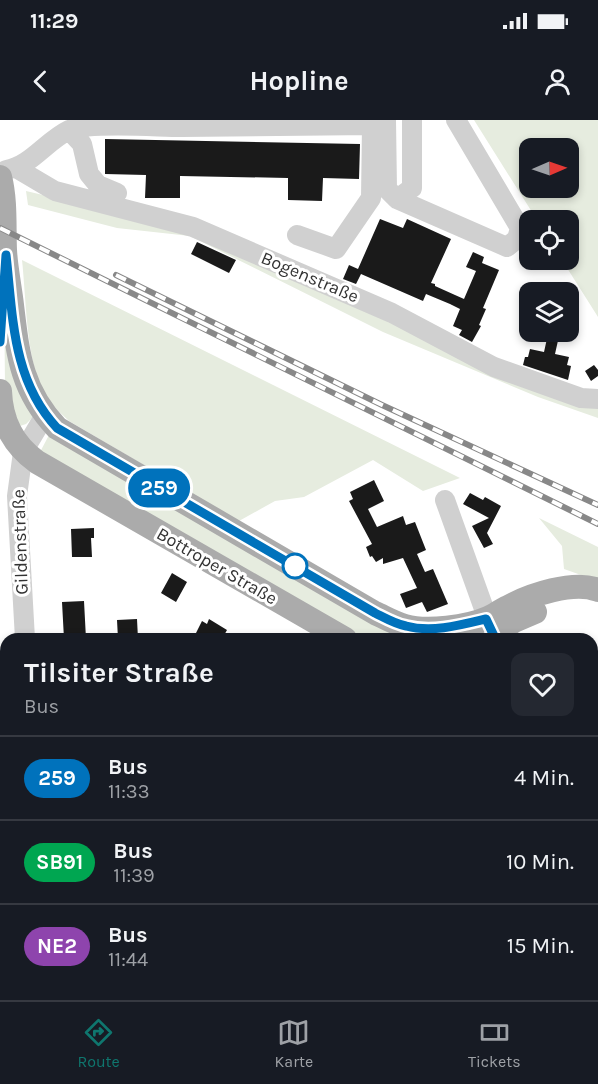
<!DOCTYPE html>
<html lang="de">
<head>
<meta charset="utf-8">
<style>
	:root { --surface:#171b24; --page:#242831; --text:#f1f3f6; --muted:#9ea1a6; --line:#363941; --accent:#0f766e }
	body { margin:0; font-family:Karla,sans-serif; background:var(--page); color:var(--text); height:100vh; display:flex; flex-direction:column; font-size:22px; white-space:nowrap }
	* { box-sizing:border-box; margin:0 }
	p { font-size:20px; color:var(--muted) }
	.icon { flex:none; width:33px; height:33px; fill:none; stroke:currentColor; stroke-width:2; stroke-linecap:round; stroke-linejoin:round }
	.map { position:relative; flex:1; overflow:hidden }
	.side { position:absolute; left:0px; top:513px; width:598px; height:368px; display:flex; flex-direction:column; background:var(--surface); border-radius:18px 18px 0 0; box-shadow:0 3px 9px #0003 }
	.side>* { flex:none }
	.badge { padding:0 12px; border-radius:20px; font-size:21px; line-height:39px }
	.needle { width:39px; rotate:88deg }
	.tools { position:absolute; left:519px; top:18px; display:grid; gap:12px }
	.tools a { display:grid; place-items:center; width:60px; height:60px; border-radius:12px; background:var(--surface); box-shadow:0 3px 9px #0003; font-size:30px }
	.map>.badge { position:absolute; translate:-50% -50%; box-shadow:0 0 0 3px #fff }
	.round { display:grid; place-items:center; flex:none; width:63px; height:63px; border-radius:12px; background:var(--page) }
	.head { display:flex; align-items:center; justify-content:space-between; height:102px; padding:0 24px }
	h1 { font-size:28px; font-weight:700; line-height:45px }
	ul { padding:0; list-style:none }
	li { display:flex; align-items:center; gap:18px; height:84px; padding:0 24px; border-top:2px solid var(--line) }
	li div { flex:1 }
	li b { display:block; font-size:22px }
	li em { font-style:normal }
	li .badge { min-width:66px; font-weight:700; text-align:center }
	.status { display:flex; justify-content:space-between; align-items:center; height:42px; padding:0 30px; background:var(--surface); direction:ltr }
	.status svg { height:16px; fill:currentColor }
	header { display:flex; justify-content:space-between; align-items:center; height:78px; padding:0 24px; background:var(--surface); font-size:27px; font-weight:700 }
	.menu { display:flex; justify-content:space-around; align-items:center; height:84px; border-top:2px solid var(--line); background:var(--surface); font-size:16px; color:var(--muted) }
	.menu a { display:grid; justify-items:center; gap:3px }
	.menu .on { color:var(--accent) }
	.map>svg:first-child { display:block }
</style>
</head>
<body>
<div class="status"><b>11:29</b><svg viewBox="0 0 49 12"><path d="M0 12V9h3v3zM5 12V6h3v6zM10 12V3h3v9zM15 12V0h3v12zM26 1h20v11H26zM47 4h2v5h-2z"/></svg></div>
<header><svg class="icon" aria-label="back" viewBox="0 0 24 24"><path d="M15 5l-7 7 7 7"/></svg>Hopline<svg class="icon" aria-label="person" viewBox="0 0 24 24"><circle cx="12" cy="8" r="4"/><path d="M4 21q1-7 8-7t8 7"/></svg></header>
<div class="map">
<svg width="598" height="880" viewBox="0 0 598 880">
	<rect width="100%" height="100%" fill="#fff"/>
	<!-- green -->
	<path fill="#e6ecdf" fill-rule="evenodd" d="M474,0H598V197L562,140H568V100H537ZM568,28V68H530V28Z
		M26,71L191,110L598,284V298L538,277L383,212L190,116L117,108L28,85Z
		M22,140L460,358L423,371L373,340L304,377L275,381L239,401L69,301C57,290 46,279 40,265C26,230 26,177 22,140Z
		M4,163L33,297L26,304L20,306L5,267Z
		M49,315L335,476L468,516L455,519H362L340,509L39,334Z
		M539,398L598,427V461L564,449L562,426Z"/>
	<!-- building -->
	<path fill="#1a1a1a" d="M105,19L360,24L359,59L323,58L322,81L288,80V58L180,56V78H145L146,55L105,54Z
		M380,99L403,108L407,99L451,119L431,163L435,164V166L455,175L464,179L476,151L466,147L473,132L484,137L482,143L499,150L483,188L486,189L479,205L481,206L472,222L459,215L462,210L453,206L460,189L450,184L426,174L423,181L361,154L356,164L343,159L349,145L358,149Z
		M197,122L236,140L229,153L191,134Z
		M548,214L559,216L555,234L569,237L567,245L571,246L568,260L523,245L525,237H528L530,229L544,232Z
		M594,245L598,250V256L591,261L585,251Z
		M374,360L384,381L368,389L377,407L403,396L406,405L415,402L426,430L417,434L425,452L433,449L448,484L427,492L422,482L406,488L400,474L417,468L403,438L383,444V438L376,442L372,436L370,437L366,427L372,424L349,381L353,379L350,372Z
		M470,373L483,380L485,377L501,386L487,413L493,424L484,428L472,406L489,398L463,384Z
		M94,408V418H91L92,437H72L71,409Z
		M172,453L187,462L176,482L161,473Z
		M84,481L86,519H64L62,482Z
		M137,499L138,519H118L117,500Z
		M209,499L227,510L222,519H193L202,501L207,504Z"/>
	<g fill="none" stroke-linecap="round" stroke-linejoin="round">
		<!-- path -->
		<path stroke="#cdcdcd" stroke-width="2" stroke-dasharray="3 3" stroke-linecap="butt" d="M192,874L195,880
			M282,874L283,880"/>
		<!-- minor -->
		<path stroke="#d0d0d0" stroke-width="20" d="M181,0V7L372,5L374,0
			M386,0L387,69L397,79L507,127L517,119L520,108L456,0
			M69,10L82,24L89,54L98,65L117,73
			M16,48L55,71L193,107L392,193L494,247L581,278L598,279
			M6,50C31,46 46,21 69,10C88,2 157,7 181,7
			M397,79L412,68V0
			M297,115L336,129L371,78L372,5
			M445,380L492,511
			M25,519L17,376L23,332L45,295
			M592,742L598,755
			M41,874V880
			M367,874L369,880
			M523,874L525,880"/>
		<!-- major -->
		<path stroke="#ababab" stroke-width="24" d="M0,57C6,81 4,106 5,130C6,149 10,167 12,185C18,235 21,270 57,308L375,493C384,497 394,503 405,506C426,512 468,507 488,498C495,495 501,490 508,487C530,475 574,460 598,470
			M0,271C1,301 13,325 37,342L345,519
			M488,519L514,501L535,492"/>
		<defs>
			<path id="rail" d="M0,108L598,404
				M116,155L382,285L598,385"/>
		</defs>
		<!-- rail casing -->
		<use href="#rail" stroke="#888" stroke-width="6"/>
		<!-- rail -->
		<use href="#rail" stroke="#fff" stroke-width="4" stroke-dasharray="11" stroke-linecap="butt"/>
	</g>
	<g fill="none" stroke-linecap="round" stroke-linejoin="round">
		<defs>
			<path id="line" d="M0,222L6,135C13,196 12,260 57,308L375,493C385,498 395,504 406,506C432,513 461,505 486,499L494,516L487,519"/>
		</defs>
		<!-- line casing -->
		<use href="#line" stroke="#fff" stroke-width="14"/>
		<!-- line -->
		<use href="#line" stroke="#0072bc" stroke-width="9"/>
	</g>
	<!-- markers -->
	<circle fill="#fff" stroke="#0072bc" stroke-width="3" cx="295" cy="446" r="12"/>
	<g text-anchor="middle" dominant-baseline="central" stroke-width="6" stroke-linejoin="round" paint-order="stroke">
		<!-- street labels -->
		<g font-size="18" fill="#333" stroke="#fff">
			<text transform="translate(310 157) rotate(23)">Bogenstraße</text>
			<text transform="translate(20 422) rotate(-92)">Gildenstraße</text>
			<text transform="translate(217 446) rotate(30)">Bottroper Straße</text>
		</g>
	</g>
</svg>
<div class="tools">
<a><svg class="needle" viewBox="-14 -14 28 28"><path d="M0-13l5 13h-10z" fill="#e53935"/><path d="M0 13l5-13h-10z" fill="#9ea1a6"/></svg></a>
<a><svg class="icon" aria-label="locate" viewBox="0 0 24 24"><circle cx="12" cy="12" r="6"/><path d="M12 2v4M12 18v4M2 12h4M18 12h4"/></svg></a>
<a><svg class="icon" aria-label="layers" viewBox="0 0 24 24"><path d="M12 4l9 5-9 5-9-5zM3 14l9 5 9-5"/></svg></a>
</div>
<b class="badge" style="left:159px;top:368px;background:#0072bc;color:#fff">259</b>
<section class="side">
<div class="head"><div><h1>Tilsiter Straße</h1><p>Bus</p></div><a class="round"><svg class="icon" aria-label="heart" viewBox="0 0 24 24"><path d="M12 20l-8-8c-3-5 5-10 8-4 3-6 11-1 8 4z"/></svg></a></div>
<ul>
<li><span class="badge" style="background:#0072bc;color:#fff">259</span><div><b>Bus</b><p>11:33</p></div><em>4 Min.</em></li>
<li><span class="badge" style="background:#00a651;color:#fff">SB91</span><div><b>Bus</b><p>11:39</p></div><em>10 Min.</em></li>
<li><span class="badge" style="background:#8e44ad;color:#fff">NE2</span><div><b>Bus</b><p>11:44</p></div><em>15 Min.</em></li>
</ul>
</section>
</div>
<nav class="menu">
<a class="on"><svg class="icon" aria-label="directions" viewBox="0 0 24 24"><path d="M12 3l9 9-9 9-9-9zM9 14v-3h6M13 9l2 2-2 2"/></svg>Route</a>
<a><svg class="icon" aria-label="map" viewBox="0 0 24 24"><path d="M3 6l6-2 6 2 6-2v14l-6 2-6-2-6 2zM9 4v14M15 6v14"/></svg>Karte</a>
<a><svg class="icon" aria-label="tickets" viewBox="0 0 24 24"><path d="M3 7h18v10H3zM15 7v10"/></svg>Tickets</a>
</nav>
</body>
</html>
